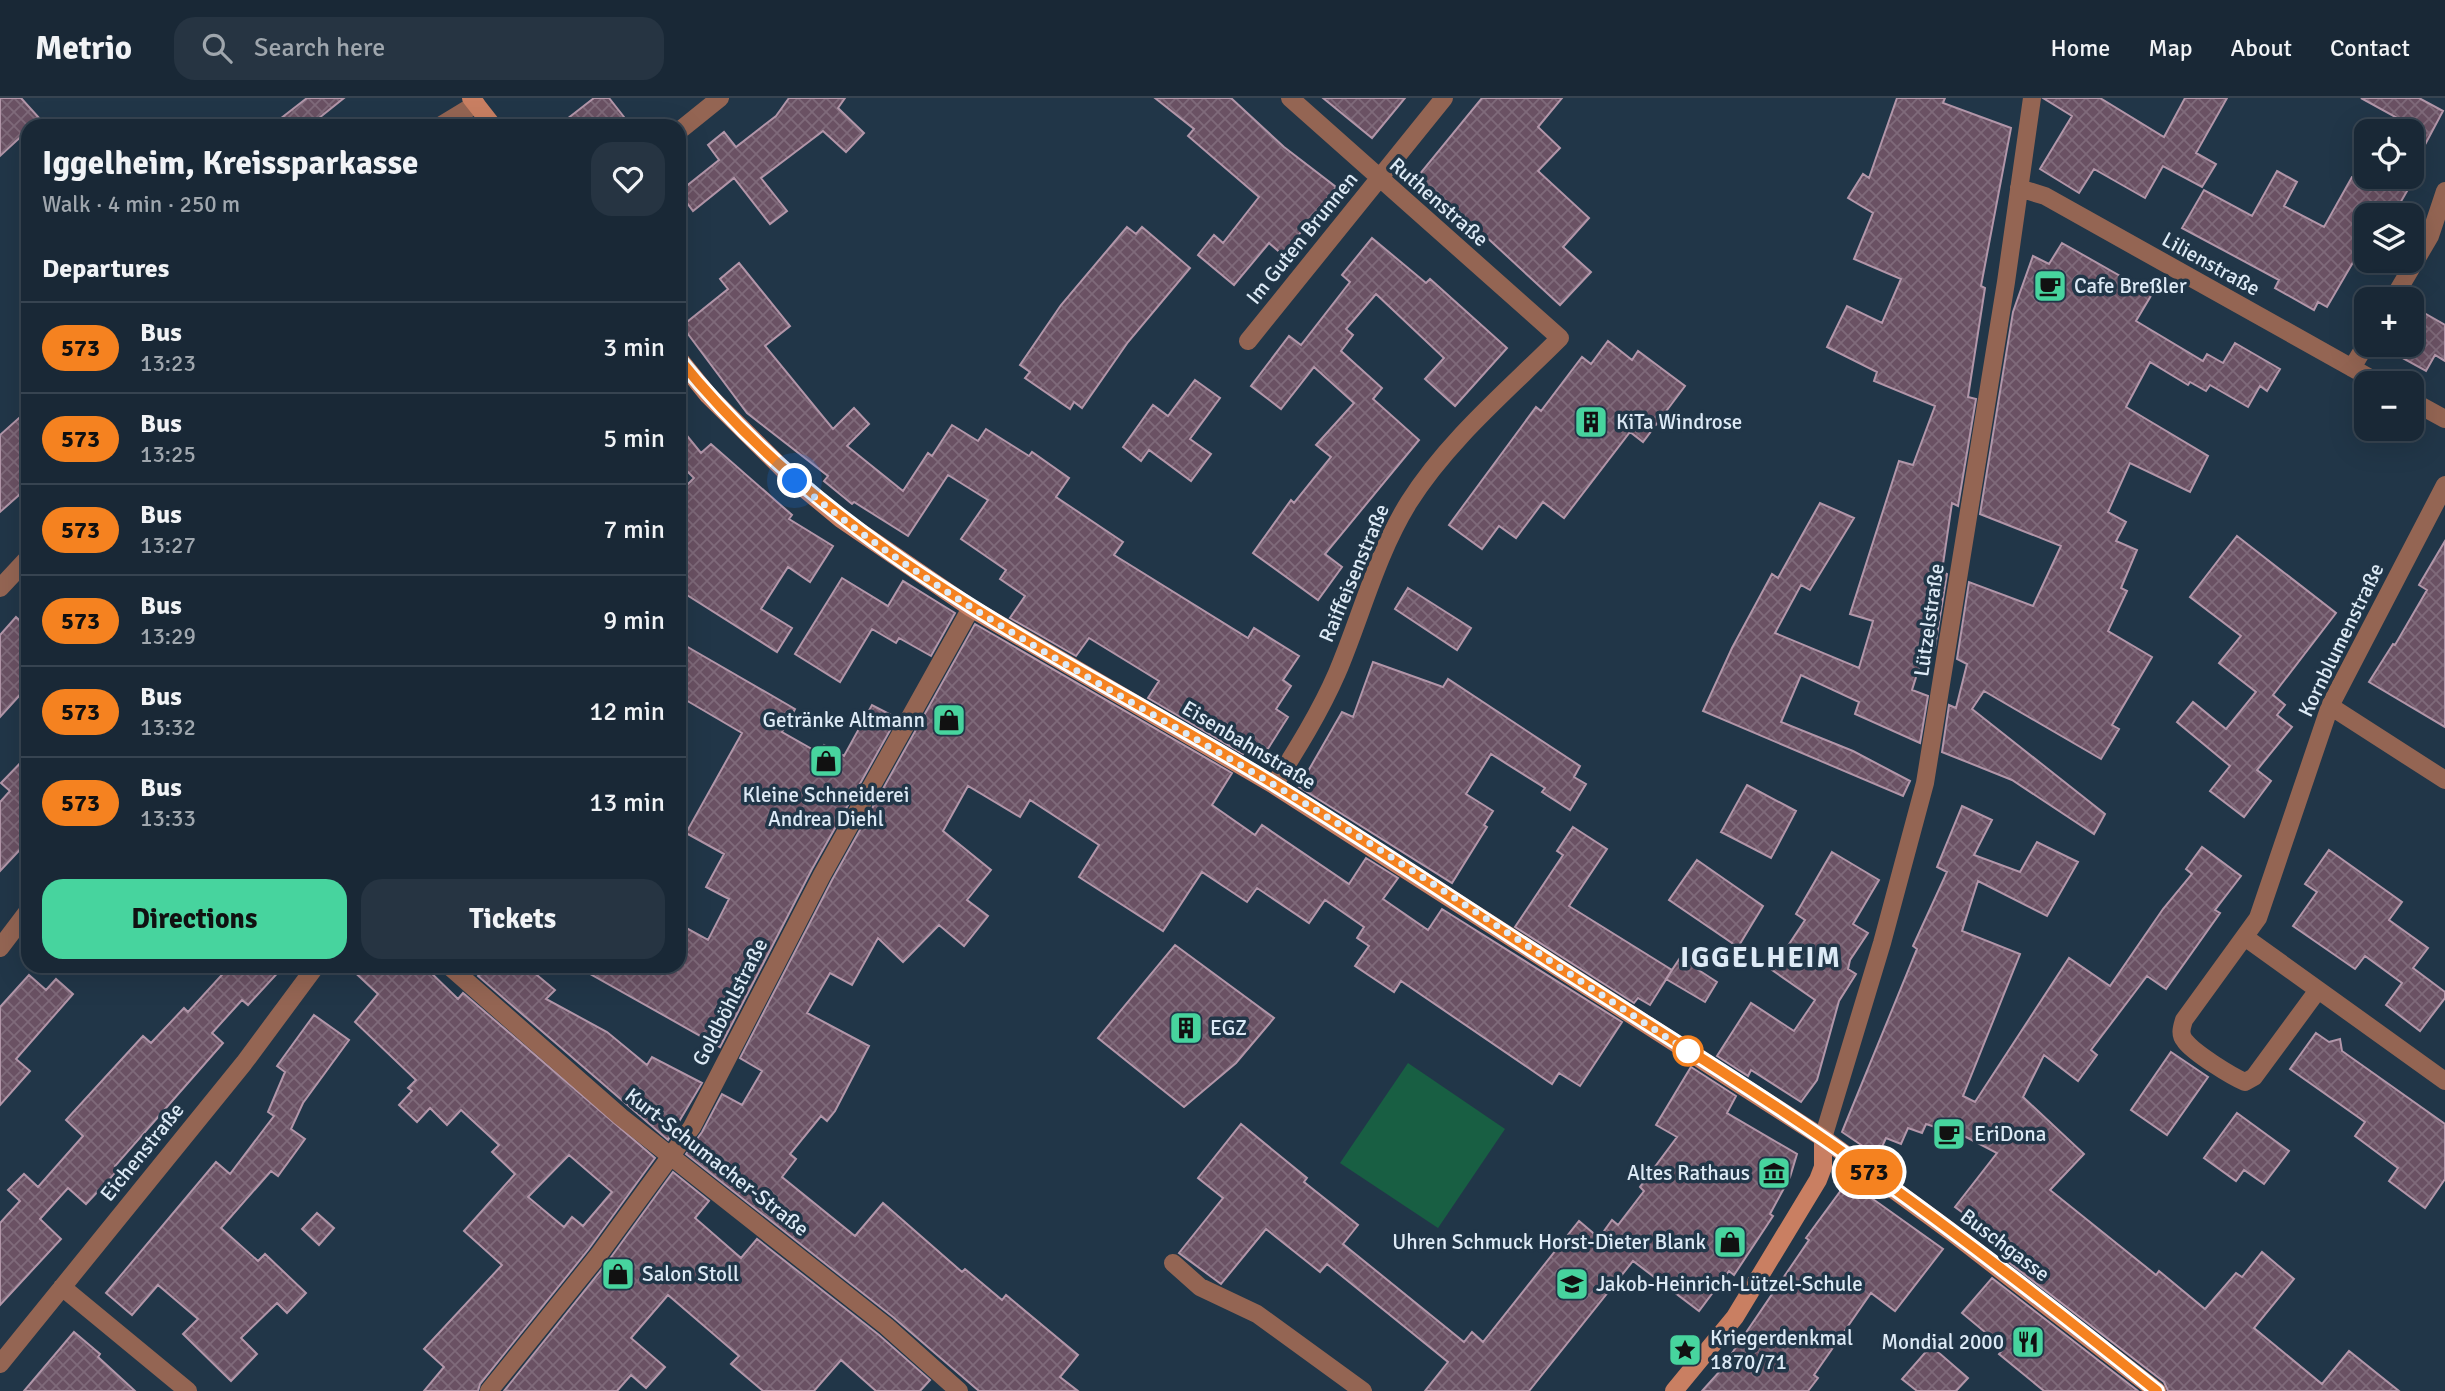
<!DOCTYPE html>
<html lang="en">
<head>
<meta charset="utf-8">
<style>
	:root { --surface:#192836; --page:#263442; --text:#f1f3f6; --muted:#9fa6ad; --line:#374451; --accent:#47d49e }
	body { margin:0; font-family:Signika,sans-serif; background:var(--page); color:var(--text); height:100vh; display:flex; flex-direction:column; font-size:26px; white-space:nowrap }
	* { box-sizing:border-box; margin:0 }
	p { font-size:23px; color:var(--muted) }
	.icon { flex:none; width:38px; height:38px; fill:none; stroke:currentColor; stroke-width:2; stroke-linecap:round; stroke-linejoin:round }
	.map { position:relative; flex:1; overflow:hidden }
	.drawer { position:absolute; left:21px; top:21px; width:665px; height:854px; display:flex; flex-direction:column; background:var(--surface); border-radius:21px; box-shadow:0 7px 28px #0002,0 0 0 2px var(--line) }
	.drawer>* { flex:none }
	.badge { padding:0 14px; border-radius:23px; font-size:24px; line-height:46px }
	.fabs { position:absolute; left:2354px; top:21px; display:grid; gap:14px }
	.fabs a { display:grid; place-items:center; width:70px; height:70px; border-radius:14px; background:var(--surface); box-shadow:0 7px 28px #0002,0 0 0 2px var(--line); font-size:35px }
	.you { position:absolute; width:35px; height:35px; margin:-18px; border:5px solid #fff; border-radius:50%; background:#1a73e8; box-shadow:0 0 0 10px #1a73e833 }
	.map>.badge { position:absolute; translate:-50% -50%; box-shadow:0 0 0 4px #fff }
	h2 { padding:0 21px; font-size:26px; line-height:63px }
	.round { display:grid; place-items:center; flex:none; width:74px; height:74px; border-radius:21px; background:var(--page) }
	.headline { display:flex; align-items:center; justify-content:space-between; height:119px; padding:0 21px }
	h1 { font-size:33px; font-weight:700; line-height:52px }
	.cta { display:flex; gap:14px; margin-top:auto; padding:14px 21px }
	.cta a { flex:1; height:80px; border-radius:21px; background:var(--accent); color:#111; font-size:28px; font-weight:700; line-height:80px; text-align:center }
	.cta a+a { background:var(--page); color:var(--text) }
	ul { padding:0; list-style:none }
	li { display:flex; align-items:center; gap:21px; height:91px; padding:0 21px; border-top:2px solid var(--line) }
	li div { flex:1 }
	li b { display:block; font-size:26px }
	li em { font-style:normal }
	li .badge { min-width:77px; font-weight:700; text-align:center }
	header { display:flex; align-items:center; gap:42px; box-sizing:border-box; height:98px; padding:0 35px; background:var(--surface); border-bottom:2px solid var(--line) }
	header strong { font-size:33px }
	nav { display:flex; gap:38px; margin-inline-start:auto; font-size:24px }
	.search { width:490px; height:63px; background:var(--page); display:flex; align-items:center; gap:18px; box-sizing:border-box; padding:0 24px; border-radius:21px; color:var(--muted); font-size:26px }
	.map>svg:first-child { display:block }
</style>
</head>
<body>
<header>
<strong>Metrio</strong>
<div class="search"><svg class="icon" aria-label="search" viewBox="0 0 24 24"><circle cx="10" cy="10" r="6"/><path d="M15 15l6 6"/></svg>Search here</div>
<nav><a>Home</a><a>Map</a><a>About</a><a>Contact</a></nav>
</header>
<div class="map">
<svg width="2445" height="1293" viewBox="0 0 2445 1293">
	<defs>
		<pattern id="building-cross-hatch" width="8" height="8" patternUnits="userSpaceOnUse" patternTransform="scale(1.75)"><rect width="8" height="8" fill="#6a5163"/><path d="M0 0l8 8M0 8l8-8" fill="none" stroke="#7f6a7a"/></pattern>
	</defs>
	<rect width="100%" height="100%" fill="#213648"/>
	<!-- grass -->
	<path fill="#185f43" d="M1408,965L1505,1031L1438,1130L1340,1065Z"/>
	<!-- building -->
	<path fill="url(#building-cross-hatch)" stroke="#b296a9" stroke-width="2" fill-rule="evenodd" d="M0,0H21L40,21L28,28V32L0,58Z
		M307,0H344L309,28H271Z
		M594,0H609L631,28H558Z
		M789,0H845L838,10L864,35L846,54L823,33L761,80L787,113L770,126L734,80L693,113L679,94L719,62L708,47L724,34L736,49L776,18Z
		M1155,0H1231L1284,49L1336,89L1283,157L1269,145L1234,187L1198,157L1214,137L1223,145L1259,99L1188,38L1194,31Z
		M1323,0H1405L1372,40Z
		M1482,0H1562L1538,29L1560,50L1538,73L1589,120L1563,149L1591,174L1560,207L1456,111L1452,115L1414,83Z
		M1897,0H1945L1943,5L2011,30L1981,188L1985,190L1968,299L1976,301L1958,408L1952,405L1942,473L1947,476L1935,549L1927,545L1912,592L1928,598L1920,645L1855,616L1859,604L1801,577L1781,624L1853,653L1910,683L1903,698L1703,613L1732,550L1772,476L1778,480L1820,405L1854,420L1810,492L1801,487L1775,535L1859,570L1873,523L1850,516L1899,363L1913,367L1935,308L1874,283L1877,274L1827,249L1847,208L1882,225L1901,181L1854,161L1873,115L1848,100L1863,76L1869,80Z
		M2043,0H2100L2164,39L2185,0H2227L2196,55L2216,66L2202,89L2163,68L2145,100L2094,71L2079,95L2040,71L2072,18Z
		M2361,0H2419L2443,13L2412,71V28Z
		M2277,73L2297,84L2284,108L2324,129L2352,79H2409L2405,86L2410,88L2393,117H2366V142L2327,209L2318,204L2314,212L2275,190L2279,182L2182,130L2204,92L2252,118Z
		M1127,129L1136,136L1142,129L1190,170L1128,244L1082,310L1074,304L1070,311L1025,280L1030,274L1020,267L1061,207Z
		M1372,140L1426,185L1430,181L1507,250L1455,308L1425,281L1444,260L1376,196L1346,231L1353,237L1341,253L1382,290L1373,301L1419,342L1325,456L1342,469L1318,502L1253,455L1291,402L1294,405L1331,359L1316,347L1354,305L1314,269L1281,311L1251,288L1289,238L1301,247L1350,184L1342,177Z
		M2062,145L2152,196L2136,223L2203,263L2207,256L2223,265L2235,245L2280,271L2267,293L2260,288L2248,309L2210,287L2206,293L2190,284L2188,287L2150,264L2126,309L2208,358L2190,394L2130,365L2108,414L2126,424L2116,443L2137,452L2121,490L2127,493L2108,533L2152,559L2112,627L2119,631L2101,661L1984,593L1972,611L2105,716L2094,736L2012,682L1942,654L1949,607L1956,610L1967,566L1957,561L1969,484L2033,508L2061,448L1980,416L2013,214L2033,158L2049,166Z
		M739,165L790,228L765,248L833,331L854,310L869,326L847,348L903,393L928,355L932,358L952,327L978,343L986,331L1029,358L1032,354L1069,380L1056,399L1123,444L1114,457L1248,540L1254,530L1299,558L1283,582L1291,588L1276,611L1288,619L1264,657L1248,648L1243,656L1148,600L1159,583L1089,540L1076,558L1010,520L1025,498L1000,481L1006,472L961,441L988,402L948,377L908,438L854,404L852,406L824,383L828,378L747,315L682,228L728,191L720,181Z
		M2419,212L2445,227V263L2435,257L2426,273L2379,247H2412V225Z
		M1608,243L1632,262L1638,253L1685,288L1643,344L1630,334L1564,420L1543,404L1516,440L1499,428L1482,451L1449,427L1536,309L1541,313L1582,259L1591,266Z
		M1195,282L1220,300L1190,341L1211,356L1191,383L1149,352L1141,363L1123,349L1153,307L1168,318Z
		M28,312V389L0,414V337Z
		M679,328L701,355L711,346L792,417L789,421L833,448L810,484L788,469L761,511L792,530L777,554L679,492V395L694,380L679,365Z
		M2237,438L2336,515L2273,597L2285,607L2277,617L2292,629L2257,672L2271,683L2244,719L2210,693L2230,668L2177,624L2193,604L2226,631L2256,594L2219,565L2241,538L2190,499Z
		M2445,443V629L2369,584L2393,546L2395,547L2427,492L2419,487Z
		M842,480L888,508L903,483L955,515L931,558L899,540L896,545L872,531L840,584L795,556Z
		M1408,490L1471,530L1457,552L1395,511Z
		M16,519L28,530V588L0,619V537Z
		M975,526L1232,675L1212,707L1255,737L1262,727L1349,786L1366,760L1398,780L1383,801L1428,832L1442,811L1622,924L1580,988L1559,975L1552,986L1401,883L1394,894L1355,868L1369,848L1357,840L1364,829L1325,802L1309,825L1257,790L1247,804L1202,774L1163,833L1079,779L1099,747L1030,702L1020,719L968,688L943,733L991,772L967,802L988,818L964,848L939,827L903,864L878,840L852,887L830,875L807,915L869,948L835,1013L827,1023L821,1018L790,1056L796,1061L782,1079L855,1138L883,1105L962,1174L965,1171L1002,1202L1006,1197L1078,1257L1060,1279L1078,1293H979L893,1219L686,1056L702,1034L722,996L742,1007L762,973L740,960L832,782Z
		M679,544L795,611L782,634L819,655L824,647L844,658L872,607L897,620L812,771L720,949L576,868H679V826L708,842L729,801L706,789L724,756L686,735L742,635L679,598Z
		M1373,564L1443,589L1448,581L1580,668L1574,679L1586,686L1570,712L1542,694L1545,690L1491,656L1466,696L1493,713L1484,727L1487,729L1452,785L1299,689L1342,614L1353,619Z
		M28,657V743L0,773V704L10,693L1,685Z
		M1747,687L1796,713L1771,760L1721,734Z
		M1962,708L1992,722L1974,757L2020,774L2037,744L2078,764L2047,818L1978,783L1962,833L2020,856L1963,998L1975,1004L2069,860L2110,888L2163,811L2192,776L2186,771L2202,749L2241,778L2215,812L2220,815L2166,891L2147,878L2091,952L2097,957L2078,983L2044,957L2023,999L2084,1056L2050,1092L2156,1177L2159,1173L2205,1211L2236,1175L2242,1179L2262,1154L2294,1181L2254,1230L2322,1286L2349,1253L2399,1293H2168L2164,1284L2007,1163L2015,1153L1955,1109L1997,1055L1966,1039L1926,1026L1922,1035L1908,1030L1901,1046L1886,1040L1875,1064L1866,1058L1870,1053L1842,1034L1917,851L1913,848L1947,774L1937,769Z
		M1573,729L1607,751L1569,808L1672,872L1650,907L1638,900L1634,905L1515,829L1563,757L1557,753Z
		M2329,752L2402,804L2389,822L2428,850L2413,870L2445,894V900L2420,933L2386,907L2402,885L2365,858L2355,871L2293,828L2317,794L2305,786Z
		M1832,754L1879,782L1853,826L1868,835L1850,862L1848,871L1856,876L1839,903L1817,982L1801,1004L1751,972L1748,978L1717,958L1751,905L1794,933L1815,902L1772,872L1805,822L1796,816Z
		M1697,762L1763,808L1738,849L1669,802Z
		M1175,847L1274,920L1236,965L1184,1009L1098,940Z
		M1680,860L1717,884L1705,904L1666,881Z
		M230,868H284L248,907L242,902L212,935L223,945L115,1068L119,1071L86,1106L68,1090L40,1121L61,1141L0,1207V1125L20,1103L8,1092L24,1076L38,1089L83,1038L66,1022L143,938L151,945L184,910L188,914Z
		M348,868H424L458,901L463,895L655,1060L588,1152L480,1286L478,1293H424L444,1269L424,1251L502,1167L464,1133L515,1076L492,1054L499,1047L461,1012L447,1027L430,1010L417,1024L399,1007L412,993L408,990L416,982L355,924L378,896ZM569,1057L612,1094L583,1128L572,1119L564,1129L528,1099Z
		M487,868H526L555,892L546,901L607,934L647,967L652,959L702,985L668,1042L478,878Z
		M29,877L46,892L56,881L73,896L16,961L30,973L0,1007V909Z
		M314,917L349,942L303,1005L291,1031L305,1041L278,1078L271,1073L221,1130L258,1163L265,1156L306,1195L287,1215L277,1205L241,1240L257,1256L231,1283L183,1236L198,1221L158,1187L132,1217L106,1195L216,1064L230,1076L274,1018L268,1014L285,974L277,968Z
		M2316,935L2329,944L2340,941L2342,953L2445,1026V1081L2425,1110L2389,1083L2398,1070L2355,1038L2365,1024L2290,971Z
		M2171,954L2208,979L2167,1037L2131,1012Z
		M1691,969L1736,998L1727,1015L1797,1056L1790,1079L1770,1116L1773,1118L1734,1177L1729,1173L1699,1213L1633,1163L1529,1293H1425L1448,1264L1327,1166L1320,1174L1266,1131L1221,1186L1179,1155L1223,1100L1198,1080L1241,1026L1307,1080L1304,1084L1358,1127L1343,1146L1464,1244L1472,1234L1483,1244L1579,1123L1599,1140L1612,1122L1618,1127L1644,1093L1640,1089L1677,1039L1656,1027Z
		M2237,1015L2289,1053L2264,1086L2244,1072L2236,1083L2204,1060Z
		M673,1074L709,1103L695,1120L741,1160L757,1141L879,1237L930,1282L920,1293H876L841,1262L814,1293H763L731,1266L739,1258L668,1197L631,1240L665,1269L646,1290L631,1277L617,1293H504L606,1166Z
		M1853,1076L1867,1086L1863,1094L1943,1151L1895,1213L1871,1195L1814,1277L1818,1280L1808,1293H1702L1730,1262L1728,1261L1809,1142L1806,1140Z
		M317,1115L334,1130L319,1147L302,1131Z
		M1992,1180L2138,1293H2044L1999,1256L2004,1250L1962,1215Z
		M74,1234L100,1256L98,1259L135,1293H24Z
		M1931,1248L1968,1280L1956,1293H1917L1902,1281Z"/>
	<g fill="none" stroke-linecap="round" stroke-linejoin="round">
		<!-- street -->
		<path stroke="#946553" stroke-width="18" d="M440,28L476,6
			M679,33L720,0
			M2019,90L2045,98L2379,285
			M2393,201L2430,138L2445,93
			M1248,243L1444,0
			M2352,270L2366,246
			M2412,303L2445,321
			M0,490L28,460
			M2330,608L2445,682
			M1274,687C1297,651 1320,614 1337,575C1361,519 1376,457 1409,404C1448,342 1508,292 1560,240L1290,0
			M2246,840L2445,983
			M0,850L28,813
			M449,868L621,1019L886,1228L959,1293
			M2318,892L2254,979L2245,984C2231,978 2194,955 2185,943C2179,936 2182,929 2184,922L2258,820L2330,608L2445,387
			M1823,1040L1882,845L1925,685L2006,184L2032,0
			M1173,1165L1200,1189L1257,1216L1363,1293
			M62,1189L188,1293
			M0,1266L244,965L316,868
			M489,1293L597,1159L692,1029L822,777L971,510"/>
		<!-- secondary -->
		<path stroke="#c97f62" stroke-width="18" d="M471,0L493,28
			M679,261L708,297L795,383L841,421L971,510L1274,687L1823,1040L1950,1133L2157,1293
			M1674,1293L1735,1219L1818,1082L1823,1069V1040"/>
	</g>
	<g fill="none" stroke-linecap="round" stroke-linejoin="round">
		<defs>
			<path id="line" d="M679,261C838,459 1063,557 1274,686C1367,743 1457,804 1549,863C1640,922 1734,979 1824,1041C1938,1120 2049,1206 2157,1293"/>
		</defs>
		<!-- line casing -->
		<use href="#line" stroke="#fff" stroke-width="16"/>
		<!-- line -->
		<use href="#line" stroke="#f58220" stroke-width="10"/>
		<!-- walk -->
		<path stroke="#ddeaf6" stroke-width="7" stroke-dasharray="0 12.6" d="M795,383C940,504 1110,589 1271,685C1413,769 1549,864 1688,953"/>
	</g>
	<!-- icons -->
	<defs>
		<symbol id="cafe-square" viewBox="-11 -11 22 22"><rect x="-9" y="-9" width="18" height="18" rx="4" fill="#47d49e" stroke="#213648"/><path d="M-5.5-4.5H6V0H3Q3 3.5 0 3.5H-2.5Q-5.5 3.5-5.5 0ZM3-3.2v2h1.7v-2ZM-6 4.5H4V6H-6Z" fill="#111"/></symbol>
		<symbol id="building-square" viewBox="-11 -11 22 22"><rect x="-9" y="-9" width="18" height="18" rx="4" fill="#47d49e" stroke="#213648"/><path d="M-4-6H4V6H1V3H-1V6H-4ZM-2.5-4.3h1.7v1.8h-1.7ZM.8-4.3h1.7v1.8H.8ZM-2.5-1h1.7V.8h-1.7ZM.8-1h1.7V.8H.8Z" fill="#111"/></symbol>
		<symbol id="shop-square" viewBox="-11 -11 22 22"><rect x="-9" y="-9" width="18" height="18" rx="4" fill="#47d49e" stroke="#213648"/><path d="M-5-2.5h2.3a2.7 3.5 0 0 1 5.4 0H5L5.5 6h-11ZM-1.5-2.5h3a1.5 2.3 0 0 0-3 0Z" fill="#111"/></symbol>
		<symbol id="museum-square" viewBox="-11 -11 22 22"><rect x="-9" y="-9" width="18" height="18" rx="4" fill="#47d49e" stroke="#213648"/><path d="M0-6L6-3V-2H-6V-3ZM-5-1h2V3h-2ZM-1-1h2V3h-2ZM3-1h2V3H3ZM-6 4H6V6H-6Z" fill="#111"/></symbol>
		<symbol id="school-square" viewBox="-11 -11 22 22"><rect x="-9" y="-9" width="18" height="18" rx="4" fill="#47d49e" stroke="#213648"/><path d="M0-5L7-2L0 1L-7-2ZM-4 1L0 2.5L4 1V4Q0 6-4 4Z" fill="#111"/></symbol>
		<symbol id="restaurant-square" viewBox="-11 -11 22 22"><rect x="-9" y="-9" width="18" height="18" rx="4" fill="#47d49e" stroke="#213648"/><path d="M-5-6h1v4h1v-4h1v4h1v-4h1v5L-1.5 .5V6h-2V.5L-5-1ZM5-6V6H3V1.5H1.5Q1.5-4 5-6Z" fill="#111"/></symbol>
		<symbol id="sight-square" viewBox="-11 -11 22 22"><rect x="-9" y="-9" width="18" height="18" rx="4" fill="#47d49e" stroke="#213648"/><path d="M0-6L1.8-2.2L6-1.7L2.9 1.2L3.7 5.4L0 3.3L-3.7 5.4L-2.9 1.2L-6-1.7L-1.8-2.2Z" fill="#111"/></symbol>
	</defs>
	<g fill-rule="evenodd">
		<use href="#cafe-square" x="2031" y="169" width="38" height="38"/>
		<use href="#building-square" x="1572" y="305" width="38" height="38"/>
		<use href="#shop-square" x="930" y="603" width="38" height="38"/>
		<use href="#shop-square" x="807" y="644" width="38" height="38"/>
		<use href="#building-square" x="1167" y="911" width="38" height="38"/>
		<use href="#cafe-square" x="1930" y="1017" width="38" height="38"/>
		<use href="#museum-square" x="1755" y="1056" width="38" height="38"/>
		<use href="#shop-square" x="1711" y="1125" width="38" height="38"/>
		<use href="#shop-square" x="599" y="1157" width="38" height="38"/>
		<use href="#school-square" x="1553" y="1167" width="38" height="38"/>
		<use href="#restaurant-square" x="2009" y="1225" width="38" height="38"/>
		<use href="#sight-square" x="1666" y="1233" width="38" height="38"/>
	</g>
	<!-- markers -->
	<circle fill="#fff" stroke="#f58220" stroke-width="3.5" cx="1688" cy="953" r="14"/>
	<g text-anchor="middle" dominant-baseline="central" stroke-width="7" stroke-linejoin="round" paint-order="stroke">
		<!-- street labels -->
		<g font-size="21" fill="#ddeaf6" stroke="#213648">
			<text transform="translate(1439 104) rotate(41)">Ruthenstraße</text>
			<text transform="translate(1302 140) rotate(-51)">Im Guten Brunnen</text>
			<text transform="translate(2211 166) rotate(29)">Lilienstraße</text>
			<text transform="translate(1354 475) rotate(-67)">Raiffeisenstraße</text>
			<text transform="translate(1929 522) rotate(-82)">Lützelstraße</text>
			<text transform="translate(2341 542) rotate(-64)">Kornblumenstraße</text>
			<text transform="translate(1249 647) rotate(31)">Eisenbahnstraße</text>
			<text transform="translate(730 904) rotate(-63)">Goldböhlstraße</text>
			<text transform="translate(142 1054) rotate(-51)">Eichenstraße</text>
			<text transform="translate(717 1064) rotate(38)">Kurt-Schumacher-Straße</text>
			<text transform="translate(2005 1147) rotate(37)">Buschgasse</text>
		</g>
		<!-- poi labels -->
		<g font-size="21" fill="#ddeaf6" stroke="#213648" text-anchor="start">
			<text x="2074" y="188">Cafe Breßler</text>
			<text x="1616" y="324">KiTa Windrose</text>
			<text x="925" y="622" text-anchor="end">Getränke Altmann</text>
			<text x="826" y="697" text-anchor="middle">Kleine Schneiderei<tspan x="826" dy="24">Andrea Diehl</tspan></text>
			<text x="1210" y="930">EGZ</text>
			<text x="1974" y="1036">EriDona</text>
			<text x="1750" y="1075" text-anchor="end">Altes Rathaus</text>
			<text x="1706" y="1144" text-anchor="end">Uhren Schmuck Horst-Dieter Blank</text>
			<text x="642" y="1176">Salon Stoll</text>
			<text x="1596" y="1186">Jakob-Heinrich-Lützel-Schule</text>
			<text x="1710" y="1240">Kriegerdenkmal<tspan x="1710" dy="24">1870/71</tspan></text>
			<text x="2004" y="1244" text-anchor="end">Mondial 2000</text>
		</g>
		<!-- district labels -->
		<g font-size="28" font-weight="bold" letter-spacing="2" fill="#ddeaf6" stroke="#213648">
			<text x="1761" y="860">IGGELHEIM</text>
		</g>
	</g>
</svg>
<div class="fabs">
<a><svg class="icon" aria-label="locate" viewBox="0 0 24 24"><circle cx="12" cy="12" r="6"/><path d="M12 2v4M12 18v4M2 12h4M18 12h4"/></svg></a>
<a><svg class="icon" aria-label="layers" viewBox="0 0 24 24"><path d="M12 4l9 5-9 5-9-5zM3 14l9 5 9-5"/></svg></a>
<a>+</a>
<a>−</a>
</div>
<div class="you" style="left:795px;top:383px"></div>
<b class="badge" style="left:1869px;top:1074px;background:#f58220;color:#111">573</b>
<section class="drawer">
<div class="headline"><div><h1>Iggelheim, Kreissparkasse</h1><p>Walk · 4 min · 250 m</p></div><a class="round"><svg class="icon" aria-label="heart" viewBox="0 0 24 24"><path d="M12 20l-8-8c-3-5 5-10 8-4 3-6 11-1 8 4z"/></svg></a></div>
<h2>Departures</h2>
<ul>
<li><span class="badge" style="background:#f58220;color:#111">573</span><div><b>Bus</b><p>13:23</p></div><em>3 min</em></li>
<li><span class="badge" style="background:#f58220;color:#111">573</span><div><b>Bus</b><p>13:25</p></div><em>5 min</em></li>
<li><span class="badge" style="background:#f58220;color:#111">573</span><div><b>Bus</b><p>13:27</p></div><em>7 min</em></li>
<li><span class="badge" style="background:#f58220;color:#111">573</span><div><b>Bus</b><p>13:29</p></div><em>9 min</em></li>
<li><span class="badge" style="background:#f58220;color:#111">573</span><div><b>Bus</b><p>13:32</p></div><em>12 min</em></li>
<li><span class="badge" style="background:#f58220;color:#111">573</span><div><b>Bus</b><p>13:33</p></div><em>13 min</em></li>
</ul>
<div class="cta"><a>Directions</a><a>Tickets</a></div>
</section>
</div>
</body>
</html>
